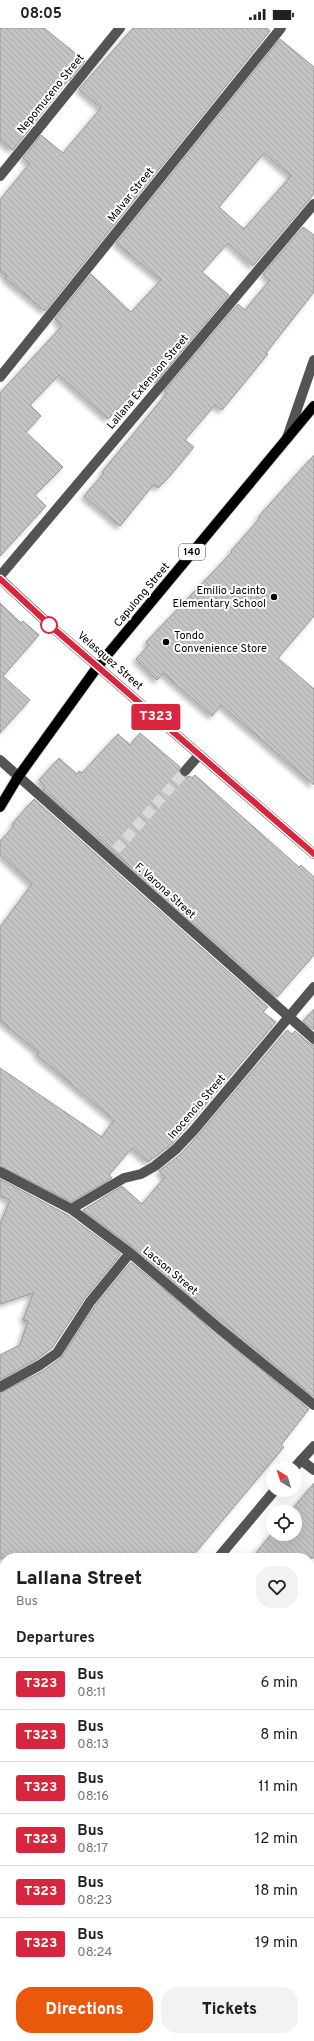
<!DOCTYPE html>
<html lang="en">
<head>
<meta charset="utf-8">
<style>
	:root { --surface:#fff; --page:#f2f2f2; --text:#202124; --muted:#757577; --line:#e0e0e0; --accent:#ea580c }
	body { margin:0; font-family:Overpass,sans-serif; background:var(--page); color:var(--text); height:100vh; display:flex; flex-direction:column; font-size:15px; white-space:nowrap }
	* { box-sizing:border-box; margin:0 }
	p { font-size:13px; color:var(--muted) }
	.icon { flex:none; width:22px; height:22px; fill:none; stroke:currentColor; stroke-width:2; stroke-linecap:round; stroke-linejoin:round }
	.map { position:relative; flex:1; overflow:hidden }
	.side { position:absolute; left:0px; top:1525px; width:314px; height:488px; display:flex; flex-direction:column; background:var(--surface); border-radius:16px 16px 0 0; box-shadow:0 4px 16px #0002 }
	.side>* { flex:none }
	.badge { padding:0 8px; border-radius:3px; font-size:14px; line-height:26px }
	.needle { width:26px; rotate:322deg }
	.tools { position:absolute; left:266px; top:1433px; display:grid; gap:8px }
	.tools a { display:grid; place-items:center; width:36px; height:36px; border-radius:50%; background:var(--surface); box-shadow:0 4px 16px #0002; font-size:20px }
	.map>.badge { position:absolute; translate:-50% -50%; box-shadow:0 0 0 2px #fff }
	h2 { padding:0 16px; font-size:15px; line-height:36px }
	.round { display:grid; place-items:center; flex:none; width:42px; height:42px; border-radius:16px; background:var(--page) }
	.summary { display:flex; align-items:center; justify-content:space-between; height:68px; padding:0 16px }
	h1 { font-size:19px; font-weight:800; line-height:30px }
	.action { display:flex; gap:8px; margin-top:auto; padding:8px 16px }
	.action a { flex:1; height:46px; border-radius:16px; background:var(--accent); color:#fff; font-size:16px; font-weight:800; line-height:46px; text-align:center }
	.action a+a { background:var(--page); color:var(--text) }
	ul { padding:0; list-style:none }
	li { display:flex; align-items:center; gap:12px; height:52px; padding:0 16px; border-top:1px solid var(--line) }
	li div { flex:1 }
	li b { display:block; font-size:15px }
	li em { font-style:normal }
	li .badge { min-width:44px; font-weight:700; text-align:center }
	.status { display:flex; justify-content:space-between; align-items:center; height:28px; padding:0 20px; background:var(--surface); direction:ltr }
	.status svg { height:11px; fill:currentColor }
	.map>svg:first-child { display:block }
</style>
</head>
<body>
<div class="status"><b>08:05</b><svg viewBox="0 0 49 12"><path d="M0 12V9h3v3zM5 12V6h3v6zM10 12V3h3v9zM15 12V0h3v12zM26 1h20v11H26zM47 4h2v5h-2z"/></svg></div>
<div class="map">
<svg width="314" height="2013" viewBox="0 0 314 2013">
	<defs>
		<pattern id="building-back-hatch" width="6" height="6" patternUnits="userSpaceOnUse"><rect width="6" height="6" fill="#c4c4c4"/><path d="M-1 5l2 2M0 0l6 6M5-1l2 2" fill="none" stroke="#a7a7a7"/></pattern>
		<filter id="shadow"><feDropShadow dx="-3.5" dy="3.5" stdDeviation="2" flood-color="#0004"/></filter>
	</defs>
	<rect width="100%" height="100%" fill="#fff"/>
	<!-- building -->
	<path fill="url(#building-back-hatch)" stroke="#989898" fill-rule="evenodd" filter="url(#shadow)" d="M0,0H44L85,33L69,53L68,52L13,122L0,112Z
		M133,0H267L270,3L45,283L5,250L7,248L0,243V172L30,135L23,130L41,107L63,125L101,80L79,61Z
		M280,11L314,39V166L253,238L228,215L202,244L229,267L155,355L148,349L108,391L59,347L30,377L41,388L26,404L63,439L35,467L46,478L0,528V365L62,298L55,291L91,246L131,284L161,252L116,215ZM264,125L291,148L244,201L219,179Z
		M303,199L314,207V264L266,325L268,326L222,382L215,377L185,412L194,419L170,448L158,460L154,456L120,498L84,468L104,445L102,444L167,365L164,363L238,276L245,282L270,252L263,246Z
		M314,427V588L278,630L314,661V757L221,677L212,688L163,645L157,652L136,631L149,617L146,614L232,524L231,523L260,490L259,488Z
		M0,575L21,595L23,593L39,607L3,648L30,672L0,705Z
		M140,705L180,739L179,745L181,748L187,749L190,748L192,750L195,747L299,839L301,837L314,849V927L277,969L43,761L45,758L39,752L59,730L77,746L79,743L82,745L118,706L130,717Z
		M34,771L268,979L263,984L276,994L172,1116L148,1134L132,1120L109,1147L112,1150L71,1174L0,1138V1040L102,1109L114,1092L37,1027L39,1025L0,992V899L32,856L0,826V813L14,798L12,796Z
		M314,981V1002L303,993Z
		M287,1002L292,1006L295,1003L310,1016L314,1017V1369L134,1220L83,1182L122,1158L142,1176L165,1149L159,1143L181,1126L199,1106Z
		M0,1151L68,1187L121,1226L85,1270L52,1320L37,1331L0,1352V1327L20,1317L28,1293L23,1292L33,1265L0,1276V1196L10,1172L0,1168Z
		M131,1234L309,1381L281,1417L284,1419L191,1530H0V1365L43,1343L61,1330L95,1278Z
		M314,1455V1530H252L273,1504V1506H295V1484H290Z"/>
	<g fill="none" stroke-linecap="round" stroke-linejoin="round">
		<!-- minor-tunnel -->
		<path stroke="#d9d9d9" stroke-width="10" stroke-dasharray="10 5" stroke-linecap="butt" d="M116,822L185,743"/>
		<defs>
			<path id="major" d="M0,779L18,749L98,638L314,378"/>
		</defs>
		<!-- major casing -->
		<use href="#major" stroke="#dbdbdb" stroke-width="12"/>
		<!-- minor -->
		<path stroke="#545454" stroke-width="10" d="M0,148L120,0
			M0,349L281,0
			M287,410L314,332
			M0,548L314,176
			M0,551L53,600L314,826
			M0,732L314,1011
			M185,743L199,727
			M0,1144L71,1181L130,1225L221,1302L314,1377
			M71,1181L124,1150L141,1146L155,1138L176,1121L194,1102L314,959
			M0,1359L40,1337L57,1325L90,1274L130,1225
			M301,1432L314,1442
			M294,1440L314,1418
			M218,1530L275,1462
			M0,1588L5,1591
			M309,1647L314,1651
			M0,1777L5,1771
			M309,1794L314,1798
			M309,1939L314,1944
			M208,2008L212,2013"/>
		<!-- major -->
		<use href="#major" stroke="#000" stroke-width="10"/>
	</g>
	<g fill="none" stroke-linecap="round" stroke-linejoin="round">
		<defs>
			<path id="line" d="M0,551L53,600L314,826"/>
		</defs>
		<!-- line casing -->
		<use href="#line" stroke="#fff" stroke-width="9"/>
		<!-- line -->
		<use href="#line" stroke="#d7263d" stroke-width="6"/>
	</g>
	<!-- markers -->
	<g fill="#000" stroke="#fff" stroke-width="1.5">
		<circle cx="274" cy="569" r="4"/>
		<circle cx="166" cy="614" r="4"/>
	</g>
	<circle fill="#fff" stroke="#d7263d" stroke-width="2" cx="49" cy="597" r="8"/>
	<g text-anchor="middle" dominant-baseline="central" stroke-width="4" stroke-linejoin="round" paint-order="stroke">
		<!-- shield labels -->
		<rect fill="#fff" stroke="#4c4c4c" stroke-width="1" x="179" y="516" width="26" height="16" rx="3"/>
		<g font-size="10" font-weight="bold" fill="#000">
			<text x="192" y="524">140</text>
		</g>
		<!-- street labels -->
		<g font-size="11" fill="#000" stroke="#fff">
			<text transform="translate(51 66) rotate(-51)">Nepomuceno Street</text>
			<text transform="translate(131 167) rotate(-51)">Malvar Street</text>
			<text transform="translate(148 354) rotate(-50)">Lallana Extension Street</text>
			<text transform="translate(142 567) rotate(-50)">Capulong Street</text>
			<text transform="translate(110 633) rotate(41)">Velasquez Street</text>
			<text transform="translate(165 863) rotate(42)">F. Varona Street</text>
			<text transform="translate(197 1079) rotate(-49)">Inocencio Street</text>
			<text transform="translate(170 1243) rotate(40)">Lacson Street</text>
		</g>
		<!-- poi labels -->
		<g font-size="11" fill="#000" stroke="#fff" text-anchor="end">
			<text x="266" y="563">Emilio Jacinto<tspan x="266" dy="13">Elementary School</tspan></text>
			<text x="174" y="608" text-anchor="start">Tondo<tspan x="174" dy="13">Convenience Store</tspan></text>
		</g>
	</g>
</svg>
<div class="tools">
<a><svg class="needle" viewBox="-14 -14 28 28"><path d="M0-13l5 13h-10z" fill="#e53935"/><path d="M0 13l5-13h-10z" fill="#757577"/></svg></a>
<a><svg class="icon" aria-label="locate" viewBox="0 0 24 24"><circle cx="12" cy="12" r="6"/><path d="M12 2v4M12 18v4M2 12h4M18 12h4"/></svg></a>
</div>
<b class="badge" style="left:156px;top:689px;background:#d7263d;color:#fff">T323</b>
<section class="side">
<div class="summary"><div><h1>Lallana Street</h1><p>Bus</p></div><a class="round"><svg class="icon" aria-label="heart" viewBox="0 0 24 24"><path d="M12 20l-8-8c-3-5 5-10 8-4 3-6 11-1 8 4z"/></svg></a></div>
<h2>Departures</h2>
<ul>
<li><span class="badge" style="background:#d7263d;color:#fff">T323</span><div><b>Bus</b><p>08:11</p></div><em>6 min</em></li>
<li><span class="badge" style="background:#d7263d;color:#fff">T323</span><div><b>Bus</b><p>08:13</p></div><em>8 min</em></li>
<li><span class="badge" style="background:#d7263d;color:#fff">T323</span><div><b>Bus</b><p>08:16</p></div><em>11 min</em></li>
<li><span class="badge" style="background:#d7263d;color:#fff">T323</span><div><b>Bus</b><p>08:17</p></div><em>12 min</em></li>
<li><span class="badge" style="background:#d7263d;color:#fff">T323</span><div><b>Bus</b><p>08:23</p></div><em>18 min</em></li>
<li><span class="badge" style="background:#d7263d;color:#fff">T323</span><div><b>Bus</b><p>08:24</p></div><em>19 min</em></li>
</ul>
<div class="action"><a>Directions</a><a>Tickets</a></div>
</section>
</div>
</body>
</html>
